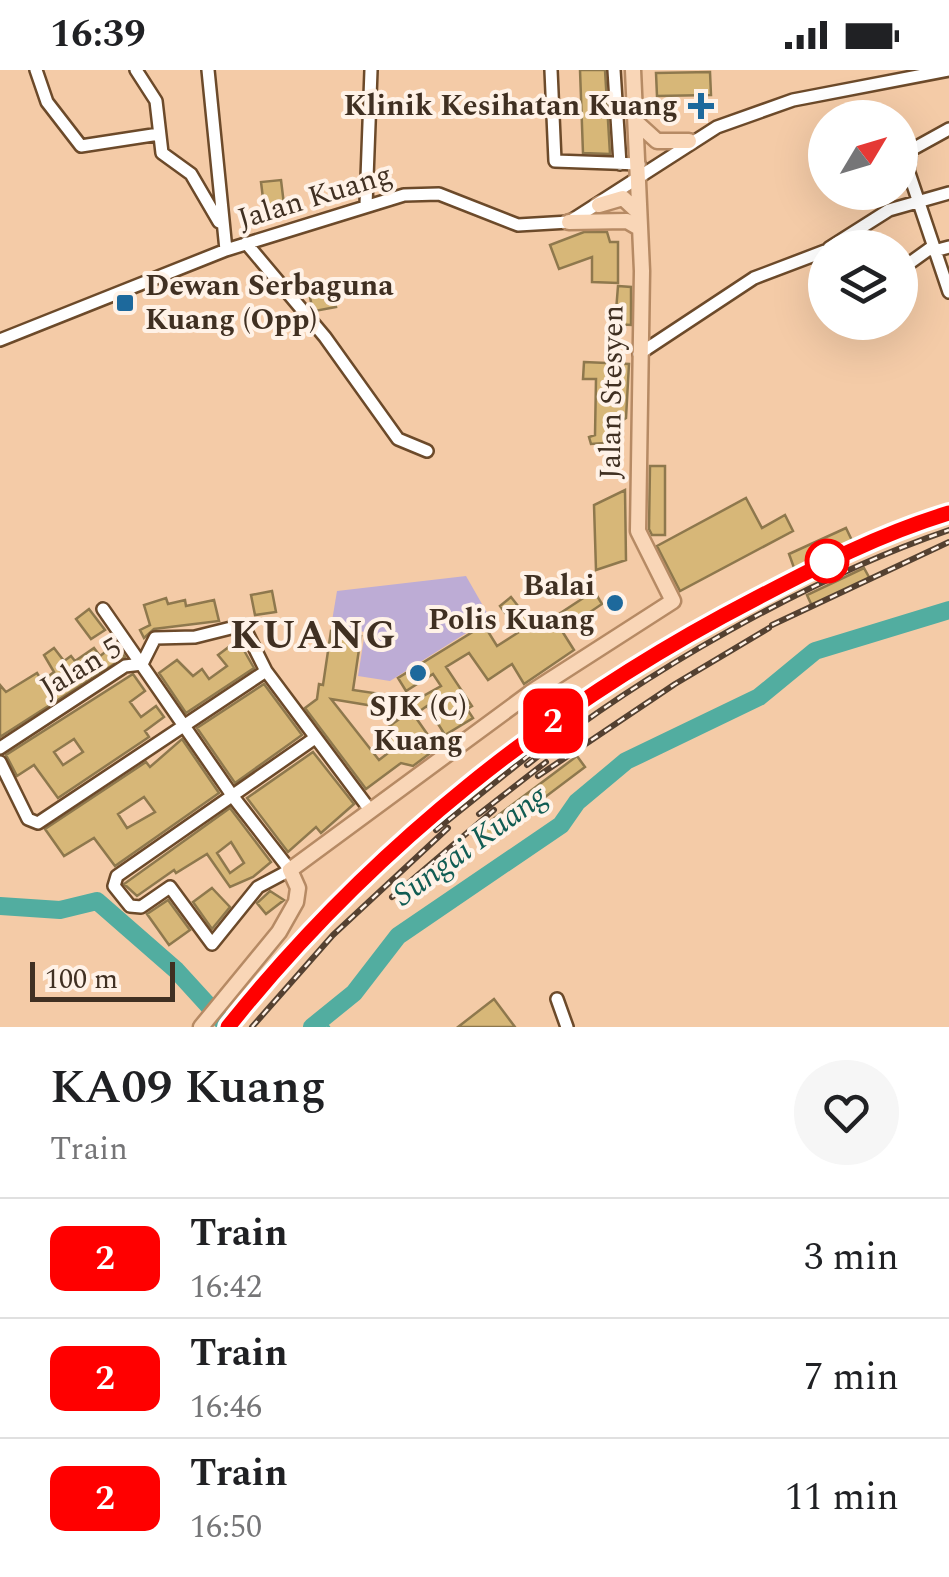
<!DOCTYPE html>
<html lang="en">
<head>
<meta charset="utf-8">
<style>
	:root { --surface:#fff; --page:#f6f6f6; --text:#202124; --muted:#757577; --line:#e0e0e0 }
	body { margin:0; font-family:Spectral,serif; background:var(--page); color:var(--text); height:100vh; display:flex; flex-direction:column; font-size:38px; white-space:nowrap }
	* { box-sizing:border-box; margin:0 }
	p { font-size:32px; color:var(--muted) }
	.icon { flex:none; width:55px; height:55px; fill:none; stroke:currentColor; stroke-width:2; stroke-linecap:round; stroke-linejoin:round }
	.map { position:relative; height:957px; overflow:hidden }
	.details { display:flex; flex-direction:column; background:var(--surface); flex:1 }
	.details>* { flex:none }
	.badge { padding:0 20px; border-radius:15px; font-size:35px; line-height:65px }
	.needle { width:65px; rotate:52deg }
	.fabs { position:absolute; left:808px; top:30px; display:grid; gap:20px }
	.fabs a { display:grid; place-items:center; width:110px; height:110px; border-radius:50%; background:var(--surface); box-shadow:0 10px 40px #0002; font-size:50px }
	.scale { position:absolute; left:30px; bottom:25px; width:145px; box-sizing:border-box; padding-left:10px; border:5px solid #403022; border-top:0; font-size:28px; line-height:35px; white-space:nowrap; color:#403022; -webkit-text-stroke:8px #fff2e7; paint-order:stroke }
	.map>.badge { position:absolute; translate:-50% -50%; box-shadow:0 0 0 5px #fff }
	.round { display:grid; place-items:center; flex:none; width:105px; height:105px; border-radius:52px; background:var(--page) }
	.summary { display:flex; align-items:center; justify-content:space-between; height:170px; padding:0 50px }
	h1 { font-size:48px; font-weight:600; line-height:75px }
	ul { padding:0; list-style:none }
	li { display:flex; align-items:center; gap:30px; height:120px; padding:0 50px; border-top:2px solid var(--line) }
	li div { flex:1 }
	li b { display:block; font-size:38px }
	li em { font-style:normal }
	li .badge { min-width:110px; font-weight:700; text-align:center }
	.status { display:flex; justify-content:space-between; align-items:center; height:70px; padding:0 50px; background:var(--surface); direction:ltr }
	.status svg { height:28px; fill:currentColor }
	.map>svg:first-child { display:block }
</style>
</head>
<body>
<div class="status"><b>16:39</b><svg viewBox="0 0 49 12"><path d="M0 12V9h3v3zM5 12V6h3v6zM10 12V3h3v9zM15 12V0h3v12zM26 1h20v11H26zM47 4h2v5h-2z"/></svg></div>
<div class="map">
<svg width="949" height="957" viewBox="0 0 949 957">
	<rect width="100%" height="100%" fill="#f4cba7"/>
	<!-- green -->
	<path fill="#bdacd5" d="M466,506L490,548L390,611L358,606L365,562L331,557L337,521Z"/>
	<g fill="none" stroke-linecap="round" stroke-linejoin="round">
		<!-- stream -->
		<path stroke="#52ada0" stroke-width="2.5" d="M321,949L329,957"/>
		<!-- river -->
		<path stroke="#52ada0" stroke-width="18" d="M0,836L60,840L97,831L176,900L228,957
			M312,957L354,923L398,866L561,755L577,732L626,691L759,627L815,581L949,540"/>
	</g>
	<!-- building -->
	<path fill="#d7b778" stroke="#8e784d" stroke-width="2.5" fill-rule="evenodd" d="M580,0H605L610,84L583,83Z
		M710,2L711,25L657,26L656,3Z
		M281,110L285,143L265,145L261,112Z
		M584,162H607L610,172H618V213L592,212V187L559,199L550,175Z
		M618,216L631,217V255L615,254Z
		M333,223L336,237L315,241L312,237L310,227Z
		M584,292L629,294L626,348L618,353V372L591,374L589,367L595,365L596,309H583Z
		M650,396H665V465H652L649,459Z
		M625,420L626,490L596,500L594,435Z
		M746,428L762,458L785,445L793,461L680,521L657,476Z
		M846,458L857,481L798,509L789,484Z
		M864,498L870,509L812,536L807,525Z
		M272,521L276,542L255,545L251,525Z
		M594,521L602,534L562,561L574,580L524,614L512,594L488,610L469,583L446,597L472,636L467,639L473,648L445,665L427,636L414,645L437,678L413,696L401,693L366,719L305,638L317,629L319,614L323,615L331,561L361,566L353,620L394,626L392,639L331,629L379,690L392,680L380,663L398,650L393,643L441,616L433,604L406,621L398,608L484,555L497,576L519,562L500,536L511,527L536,559Z
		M166,528L168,534L185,530L186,536L214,530L219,551L154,559L144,568L140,560L150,555L144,535Z
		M89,539L105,560L91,569L76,549Z
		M238,570L254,598L186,643L159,603L177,590L193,606L202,599L209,609L227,596L218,585Z
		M116,574L125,587L0,667V615L6,622L37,603L42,611L54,602L44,585L54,578L64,591L71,586L75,591L94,578L100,586Z
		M133,604L145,621L130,632L141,647L156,636L164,647L145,661L149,667L58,728L34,695L17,706L6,685ZM74,669L83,682L63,695L54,682Z
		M264,614L302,665L235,713L197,658Z
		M182,669L219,723L115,796L94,768L64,786L45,759L146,692L150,697ZM144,727L155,742L127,758L118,744Z
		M313,682L354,734L321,763L316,757L288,782L247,728Z
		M577,686L585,697L488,770L480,759Z
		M230,738L271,792L253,807L230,817L207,784L176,803L174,800L137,826L124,814ZM231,772L244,793L230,803L217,783Z
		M212,818L230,837L212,859L193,832Z
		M270,821L284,830L266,844L257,833Z
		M168,830L190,860L169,875L147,844Z
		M494,929L515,957H458Z"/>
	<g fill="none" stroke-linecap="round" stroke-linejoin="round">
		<defs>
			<path id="minor" d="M36,0L47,32L81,76L159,64
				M136,0L156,31L162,83L191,104L219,152
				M208,0L226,180
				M551,0L555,91L639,94
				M614,0L620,94
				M949,59L911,80L908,100L949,222
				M366,135L371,0
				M246,173L325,267L398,369L427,381
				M829,178L889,140L949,123
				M934,181L949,177
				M900,200L932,177
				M0,270L226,180L404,125L439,124L518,155L569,152L717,57L793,30L949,0
				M639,284L754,208L825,181
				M103,539L234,728L290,800L258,817L212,874L170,817L141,837L130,836L114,816L117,806L315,668
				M142,594L155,568L195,567L243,555L266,601L370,740
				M0,678L125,596L142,594
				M0,692L28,749L38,753L266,601
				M557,929L567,957"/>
			<path id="major" d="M636,52L657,71H689
				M599,135L623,128L637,141
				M569,152L627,151L639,158
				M201,957L279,862L296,832L298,818L290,800L533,621L673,531L638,461L642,201L633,0"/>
		</defs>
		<!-- minor casing -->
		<use href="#minor" stroke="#6c4a2a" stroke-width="16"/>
		<!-- major casing -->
		<use href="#major" stroke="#b68a64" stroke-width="19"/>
		<!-- minor -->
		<use href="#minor" stroke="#fff" stroke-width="11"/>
		<!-- major -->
		<use href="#major" stroke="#f9d6b7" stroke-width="14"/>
		<defs>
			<path id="rail" d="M772,555L949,472
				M527,695C642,603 809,508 949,460
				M538,706L675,614L769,558
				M479,744L546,692
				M436,760L533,682
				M392,827L494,740
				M228,957C371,778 552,635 755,529C818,496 881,464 949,443
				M252,957L333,865L448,758"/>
		</defs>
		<!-- rail casing -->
		<use href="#rail" stroke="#544131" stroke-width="6"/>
		<!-- rail -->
		<use href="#rail" stroke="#fff2e7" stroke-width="2.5" stroke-dasharray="8" stroke-linecap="butt"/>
	</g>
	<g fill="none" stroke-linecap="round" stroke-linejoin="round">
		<defs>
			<path id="line" d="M228,957C371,778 552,634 755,529C818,496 880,464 949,443"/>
		</defs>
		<!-- line casing -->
		<use href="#line" stroke="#fff" stroke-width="22"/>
		<!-- line -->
		<use href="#line" stroke="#f00" stroke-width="15"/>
	</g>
	<!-- markers -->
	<g fill="#1d699c" stroke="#fff2e7" stroke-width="4">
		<path d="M696 21h10v10h10v10h-10v10h-10v-10h-10v-10h10z"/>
		<rect x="115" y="223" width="20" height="20" rx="5"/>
		<circle cx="615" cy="533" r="10"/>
		<circle cx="418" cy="603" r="10"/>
	</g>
	<circle fill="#fff" stroke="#f00" stroke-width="5" cx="827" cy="491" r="20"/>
	<g text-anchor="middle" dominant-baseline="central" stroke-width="8" stroke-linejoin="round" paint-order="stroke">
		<!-- poi labels -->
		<g font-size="30" font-weight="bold" fill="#403022" stroke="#fff2e7" text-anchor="end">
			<text x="678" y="36">Klinik Kesihatan Kuang</text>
			<text x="145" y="216" text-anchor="start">Dewan Serbaguna<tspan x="145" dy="34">Kuang (Opp)</tspan></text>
			<text x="595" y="516">Balai<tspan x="595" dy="34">Polis Kuang</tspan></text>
			<text x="418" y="637" text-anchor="middle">SJK (C)<tspan x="418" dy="34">Kuang</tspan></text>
		</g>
		<!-- street labels -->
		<g font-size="30" fill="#403022" stroke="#fff2e7">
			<text transform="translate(315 127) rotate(-17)">Jalan Kuang</text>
			<text transform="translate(612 322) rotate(-89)">Jalan Stesyen</text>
			<text transform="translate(81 598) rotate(-31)">Jalan 5</text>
		</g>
		<!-- water labels -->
		<g font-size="32" font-style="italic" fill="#105c53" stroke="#fff2e7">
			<text transform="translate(470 776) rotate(-36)">Sungai Kuang</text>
		</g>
		<!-- district labels -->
		<g font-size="40" font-weight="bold" letter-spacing="2.5" fill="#403022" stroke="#fff2e7">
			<text x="314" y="566">KUANG</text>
		</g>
	</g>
</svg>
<div class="fabs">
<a><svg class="needle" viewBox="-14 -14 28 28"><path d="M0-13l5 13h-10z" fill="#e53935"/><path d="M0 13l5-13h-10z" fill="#757577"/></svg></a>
<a><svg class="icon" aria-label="layers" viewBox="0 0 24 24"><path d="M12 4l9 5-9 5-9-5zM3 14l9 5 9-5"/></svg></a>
</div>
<div class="scale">100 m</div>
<b class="badge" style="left:553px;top:651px;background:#f00;color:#fff">2</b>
</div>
<section class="details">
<div class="summary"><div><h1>KA09 Kuang</h1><p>Train</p></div><a class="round"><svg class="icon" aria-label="heart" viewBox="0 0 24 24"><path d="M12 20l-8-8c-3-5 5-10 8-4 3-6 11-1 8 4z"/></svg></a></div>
<ul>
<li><span class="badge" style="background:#f00;color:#fff">2</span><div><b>Train</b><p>16:42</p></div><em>3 min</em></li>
<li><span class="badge" style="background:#f00;color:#fff">2</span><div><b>Train</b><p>16:46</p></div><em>7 min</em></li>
<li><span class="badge" style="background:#f00;color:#fff">2</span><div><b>Train</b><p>16:50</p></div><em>11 min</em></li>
</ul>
</section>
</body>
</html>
